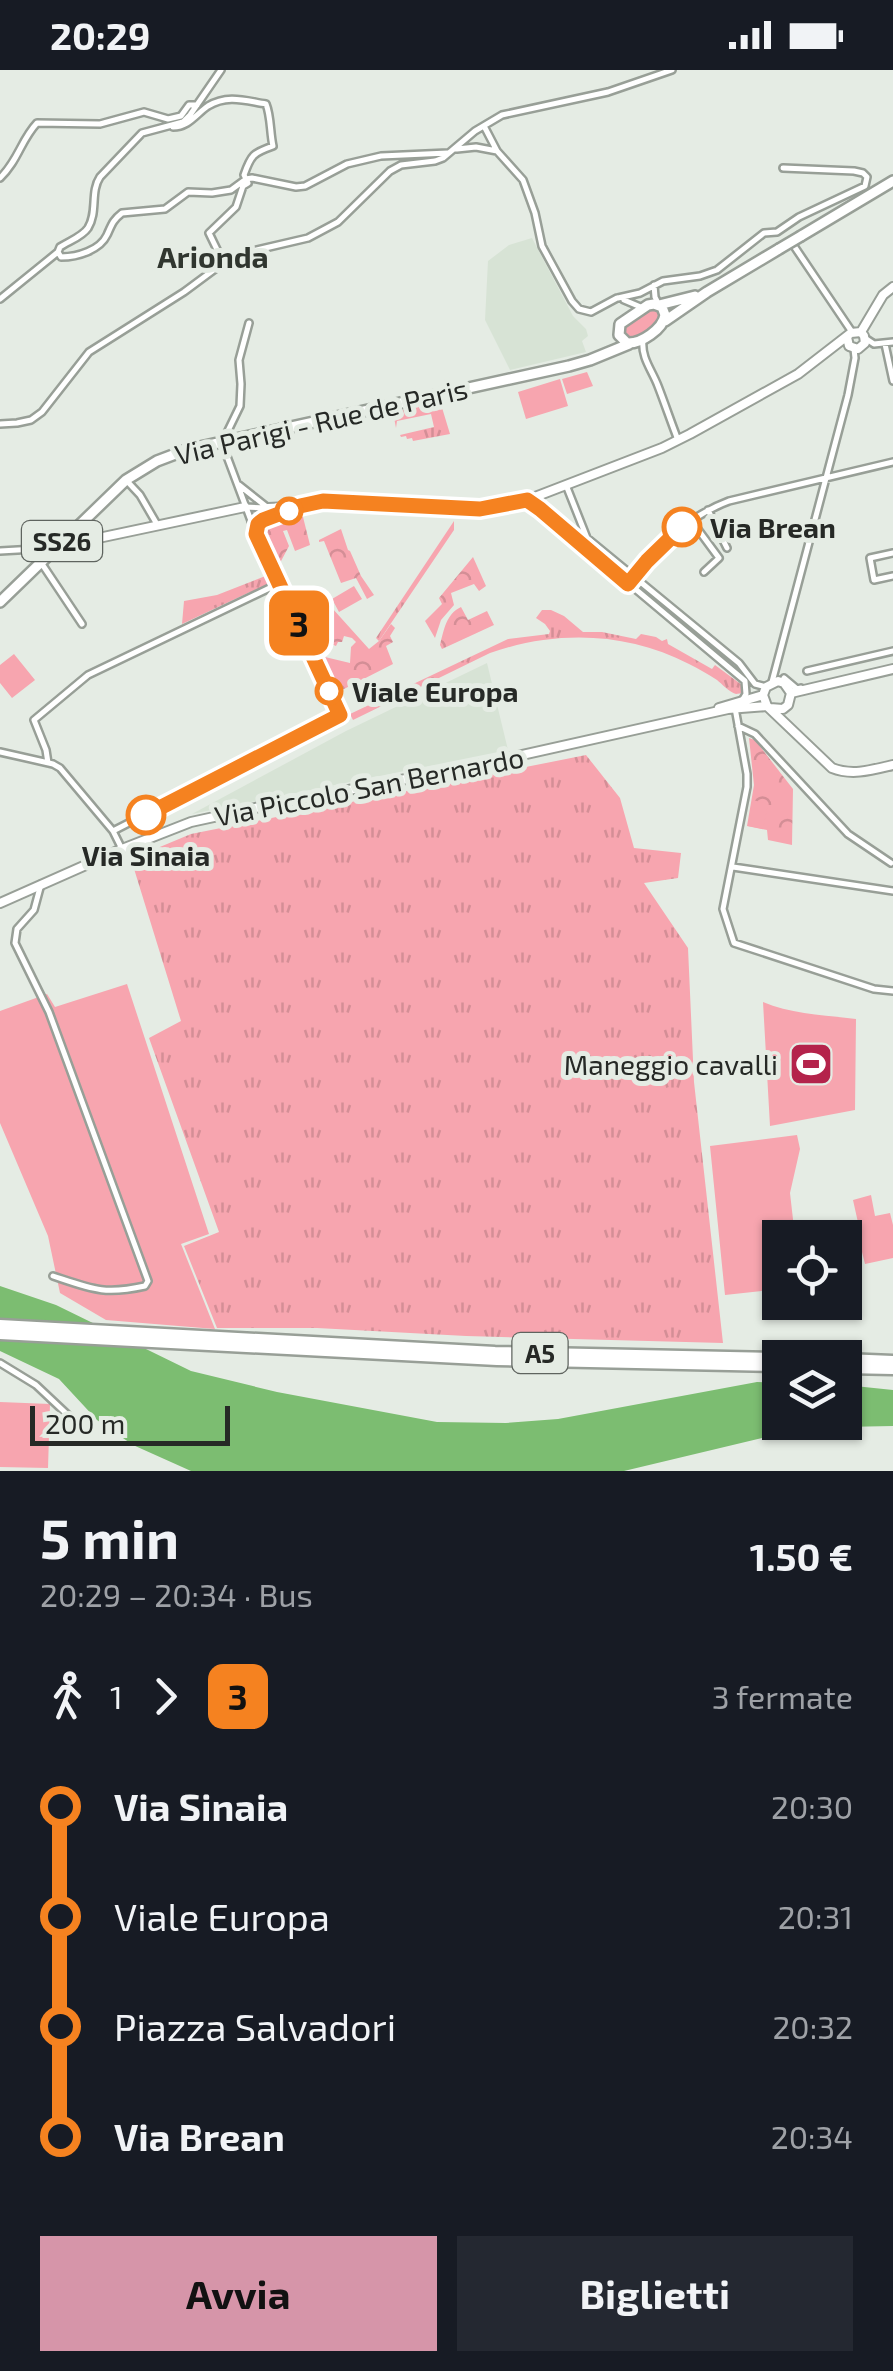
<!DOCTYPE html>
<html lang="it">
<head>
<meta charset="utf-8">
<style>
	:root { --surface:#171b24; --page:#242831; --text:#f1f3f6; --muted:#9ea1a6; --accent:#d695a9 }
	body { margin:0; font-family:"Exo 2",sans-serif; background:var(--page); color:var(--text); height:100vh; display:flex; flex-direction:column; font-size:38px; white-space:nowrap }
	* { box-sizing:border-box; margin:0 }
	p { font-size:32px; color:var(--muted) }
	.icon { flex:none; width:55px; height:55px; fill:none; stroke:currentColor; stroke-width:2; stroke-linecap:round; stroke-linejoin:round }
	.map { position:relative; height:1401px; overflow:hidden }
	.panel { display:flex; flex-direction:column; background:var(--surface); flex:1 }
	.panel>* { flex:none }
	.badge { padding:0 20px; border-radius:15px; font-size:35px; line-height:65px }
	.controls { position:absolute; left:762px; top:1150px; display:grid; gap:20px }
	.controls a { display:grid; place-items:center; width:100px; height:100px; border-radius:0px; background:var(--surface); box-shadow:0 2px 8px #0004; font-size:50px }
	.scale { position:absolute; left:30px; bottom:25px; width:200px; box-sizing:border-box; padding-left:10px; border:5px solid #262926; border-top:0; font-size:28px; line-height:35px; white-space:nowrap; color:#262926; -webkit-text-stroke:8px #e5ece4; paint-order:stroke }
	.map>.badge { position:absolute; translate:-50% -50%; box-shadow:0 0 0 5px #fff }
	.legs { display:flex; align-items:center; gap:15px; height:110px; padding:0 40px; font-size:32px }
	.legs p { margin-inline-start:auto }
	.headline { display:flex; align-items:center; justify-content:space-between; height:170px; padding:0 40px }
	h1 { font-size:55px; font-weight:700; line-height:75px }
	.action { display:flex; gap:20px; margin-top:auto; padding:20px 40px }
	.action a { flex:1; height:115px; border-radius:0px; background:var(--accent); color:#111; font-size:40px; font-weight:700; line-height:115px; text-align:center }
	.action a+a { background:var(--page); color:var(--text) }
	ul { padding:0 40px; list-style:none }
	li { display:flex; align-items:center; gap:35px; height:110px; font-size:38px }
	li i { display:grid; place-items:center; width:15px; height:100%; margin:0 12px; background:currentColor }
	li i::after { content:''; width:25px; height:25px; margin:-12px; border:8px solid; border-radius:50%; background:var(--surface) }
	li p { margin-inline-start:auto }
	li:first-child i { background:linear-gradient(#0000 50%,currentColor 0) }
	li:last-child i { background:linear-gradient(currentColor 50%,#0000 0) }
	.status { display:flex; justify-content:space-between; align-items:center; height:70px; padding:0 50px; background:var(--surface); direction:ltr }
	.status svg { height:28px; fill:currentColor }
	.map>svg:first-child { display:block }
</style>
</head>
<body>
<div class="status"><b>20:29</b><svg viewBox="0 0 49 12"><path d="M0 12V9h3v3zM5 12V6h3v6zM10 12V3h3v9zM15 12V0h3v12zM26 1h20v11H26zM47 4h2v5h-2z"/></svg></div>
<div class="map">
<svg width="893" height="1401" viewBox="0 0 893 1401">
	<defs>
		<pattern id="grass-tufts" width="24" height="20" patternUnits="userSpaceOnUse" patternTransform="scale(2.5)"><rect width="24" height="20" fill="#f7a5af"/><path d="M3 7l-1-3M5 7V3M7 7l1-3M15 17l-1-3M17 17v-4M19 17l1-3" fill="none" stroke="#d48e96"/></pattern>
		<pattern id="park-crowns" width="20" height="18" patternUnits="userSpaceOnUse" patternTransform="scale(2.5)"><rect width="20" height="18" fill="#f7a5af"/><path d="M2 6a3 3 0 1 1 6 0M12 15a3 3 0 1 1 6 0" fill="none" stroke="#d48e96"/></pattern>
	</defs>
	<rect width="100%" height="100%" fill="#e5ece4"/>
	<!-- built -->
	<path fill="#d7e3d5" d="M532,168L573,246L586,259L588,266L582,271L586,282L510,300L485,250L488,191L509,175Z
		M487,593L508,680L192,744L346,661Z"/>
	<!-- grass -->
	<path fill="url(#grass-tufts)" d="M651,238L656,239L660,245L657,255L636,269L626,266V255Z
		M440,331L450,364L413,371L412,368L407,369L406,366L401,367L400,365L434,357L431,344L397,351L396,358L393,342Z
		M454,451V460L379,571L376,568Z
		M268,505L271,511L269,515L251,524L250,522L182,554L184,531L217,525Z
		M542,540H551L564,546L583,562H602L636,569L641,564L656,567L662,571L667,569L668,574L712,599L715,595L742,615L743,623C741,623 738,624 736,624C729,622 722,614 717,610C708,604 699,599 689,594C627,562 556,560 490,583L353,650L350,644L508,569L549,564L550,561L545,554L536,548Z
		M586,685L620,728L634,778L681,783L678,808L644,813L688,878L694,1012L723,1273L466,1266L317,1258H217L184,1176L219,1162L149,968L181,951L131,789L191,764Z"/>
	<!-- park -->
	<path fill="url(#park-crowns)" d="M302,443L310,475L295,481L287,460L283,461L289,476L280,493L263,459Z
		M341,459L348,480L350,481L361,506L374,525L367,529L356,508L341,513L324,471L319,472V470Z
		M473,487L486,516L479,521L474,514L451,523L454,535L441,550L435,568L425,551L442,534L439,528Z
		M323,528L369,579L379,571L391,554L395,558L390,566L393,572L386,576L393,594L340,621L324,590L325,587L350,593L351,577L356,572L352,568L344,566L342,572H338L336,576L331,574L333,562L325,557L319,575L315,576L300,545Z
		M461,537L468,550L487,541L494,555L442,579L440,575C444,560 446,544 461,537Z
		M749,668L755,670L793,719L792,775L768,770L767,760L747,756L754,715Z"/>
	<!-- garden -->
	<path fill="#f7a5af" d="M587,302L593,316L567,324L562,309Z
		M560,309L568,336L526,349L518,322Z
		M354,516L362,529L339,542L332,529Z
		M14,584L35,610L12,628L0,613V595Z
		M753,730L768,734L763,759L748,756Z
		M127,914L209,1164L181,1174L215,1259L106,1250L60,1223L48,1166L0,1053V941L47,924L55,937Z
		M763,932C791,944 825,945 856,949L855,1040L770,1056Z
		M797,1065L800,1079L790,1123L795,1167L780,1168V1219L725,1225L710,1076Z
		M871,1125L875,1146L890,1143L893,1155V1188L865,1194L856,1158L859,1157L853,1130Z
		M0,1332L50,1334L48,1398L0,1397Z"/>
	<!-- water -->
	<path fill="#7cbd71" d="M0,1216L56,1235L191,1301L277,1322L437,1352L506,1353L558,1349L757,1312L780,1313V1352H845V1315L893,1320V1356L842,1357L762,1368L624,1401H191L133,1375L97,1350L59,1309L0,1281Z"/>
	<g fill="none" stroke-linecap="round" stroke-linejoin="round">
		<defs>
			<path id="street" d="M221,0L190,45L183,52L142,63L100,107C90,122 98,142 88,158C82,167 69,171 60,177L58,182L61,187C78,187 100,180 107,165C112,154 113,150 122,143L165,139L188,122L212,123L231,120L246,109L252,108L296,117L305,116L347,94L381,86L448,83
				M484,56L497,81L523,110L535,143L542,176L572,231L579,239L591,242L617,228
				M173,57C189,57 196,44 208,36C228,24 246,31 266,34C271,46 270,63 273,76C253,83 251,85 244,105L248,113L243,116L236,137L209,163L224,194
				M457,79L476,77L497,81
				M0,108C18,91 21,70 37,53L100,54L144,42L168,49L181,46L189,35H197
				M794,176L852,262
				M654,215L655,227L659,235
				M618,228L640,223L663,211L700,206L717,200L764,163L777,162L799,147L865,116L867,107L863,103L854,101L783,98
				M0,229L58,182
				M624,230L643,238
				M865,268L874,274L893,272
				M643,270C641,288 652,300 658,316C665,334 671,352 678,370
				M885,274L893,311
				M0,354L17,353L31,350L42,342L89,282L184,222L215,199L248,182L308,168L338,152L390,101L401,95L435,91L443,88L475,61L502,45L608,22L672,0
				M126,410L140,425L158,456
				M239,415L268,438
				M566,415L587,468L739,593L755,614L766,617
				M527,430L540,439L745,611L746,624L743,629
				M245,437L267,438
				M708,440L727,478
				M691,450L719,488L704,502
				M251,451L256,453L290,440
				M0,481L53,478
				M893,483L870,488L874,510L893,506
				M42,494L82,554
				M628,514C655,479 686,447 729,431L893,392
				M807,601L893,581
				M784,608L797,619L801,618
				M772,612L848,325L855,288L854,279
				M735,638L747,704V717L723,839L734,873L874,919L893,921
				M738,656L755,664L848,764L891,793
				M0,682L53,694L60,698L113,761L122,779
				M48,693L46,680L34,650L88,605L280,513
				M113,761L340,645L256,464L222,373L240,336L241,314L239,290L249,253
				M733,797L893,821
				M41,814L34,840L17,859L15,873L49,942L148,1211L145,1216C104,1225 92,1219 53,1206
				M0,1293L36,1315L70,1347"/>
			<path id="secondary" d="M861,262L883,225L893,217
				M847,267L849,276L858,279L865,273L864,266L861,262
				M268,438L289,437L323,431L479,439L527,430L662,378L690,364L798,304L851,263L861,262
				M56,477L245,437
				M791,623L893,599
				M763,625L767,636L832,698C852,706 872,700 893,695
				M763,625L766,617L778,611L784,613L791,623
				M719,638L763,625
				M770,638L783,639L788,635L791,623
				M0,833L122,779L191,752L255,738L468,697L728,639L767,636"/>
			<path id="primary" d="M801,166L893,111
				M654,234L662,237L665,245C663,259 641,274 627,273L619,265L620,254L648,235Z
				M659,235L695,226
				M665,251L707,222L779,179
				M0,532L126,410L157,391L186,380L569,296L590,290L629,274"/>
			<path id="highway" d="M0,1255L495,1282L780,1288
				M0,1264L497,1290L780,1296
				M845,1289L893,1291
				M845,1298L893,1299"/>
		</defs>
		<!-- street casing -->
		<use href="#street" stroke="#989f97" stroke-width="10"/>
		<!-- secondary casing -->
		<use href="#secondary" stroke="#989f97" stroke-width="12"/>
		<!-- primary casing -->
		<use href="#primary" stroke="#989f97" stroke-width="14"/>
		<!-- highway casing -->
		<use href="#highway" stroke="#989f97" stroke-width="15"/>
		<!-- street -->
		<use href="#street" stroke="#fff" stroke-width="5"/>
		<!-- secondary -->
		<use href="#secondary" stroke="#fff" stroke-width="8"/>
		<!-- primary -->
		<use href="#primary" stroke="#fff" stroke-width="9"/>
		<!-- highway -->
		<use href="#highway" stroke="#fff" stroke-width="10"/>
		<defs>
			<path id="primary-bridge" d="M779,179L801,166"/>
		</defs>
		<!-- primary-bridge casing -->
		<use href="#primary-bridge" stroke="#989f97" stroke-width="14" stroke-linecap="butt"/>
		<!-- primary-bridge -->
		<use href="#primary-bridge" stroke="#fff" stroke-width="9"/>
	</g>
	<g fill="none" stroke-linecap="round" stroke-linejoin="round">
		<defs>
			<path id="line-1" d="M146,745L340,645L256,464L258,454L263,450L300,436L323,431L480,439L527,430L540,439L628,514L647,491L682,457"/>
		</defs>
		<!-- line-1 casing -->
		<use href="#line-1" stroke="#fff" stroke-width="22"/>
		<!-- line-1 -->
		<use href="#line-1" stroke="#f58220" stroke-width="15"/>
	</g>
	<!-- icons -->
	<defs>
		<symbol id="stadium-square" viewBox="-11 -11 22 22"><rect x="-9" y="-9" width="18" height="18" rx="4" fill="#b4234b" stroke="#e5ece4"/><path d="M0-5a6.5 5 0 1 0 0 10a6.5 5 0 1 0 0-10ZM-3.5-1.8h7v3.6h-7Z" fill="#fff"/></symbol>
	</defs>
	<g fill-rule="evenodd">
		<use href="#stadium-square" x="786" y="969" width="50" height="50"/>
	</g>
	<!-- markers -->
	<g fill="#fff" stroke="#f58220" stroke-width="5">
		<circle cx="289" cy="441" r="12"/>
		<circle cx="682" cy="457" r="18"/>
		<circle cx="329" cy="621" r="12"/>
		<circle cx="146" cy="745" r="18"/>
	</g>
	<g text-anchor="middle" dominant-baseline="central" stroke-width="10" stroke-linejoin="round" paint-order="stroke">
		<!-- shield labels -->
		<g fill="#e5ece4" stroke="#5f645f" stroke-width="2.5">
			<rect x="22" y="451" width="80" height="40" rx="8"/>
			<rect x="512.5" y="1263" width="55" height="40" rx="8"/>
		</g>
		<g font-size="25" font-weight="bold" fill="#262926">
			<text x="62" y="471">SS26</text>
			<text x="540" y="1283">A5</text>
		</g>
		<!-- street labels -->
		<g font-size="28" fill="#262926" stroke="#e5ece4">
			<text transform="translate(321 351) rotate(-13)">Via Parigi - Rue de Paris</text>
			<text transform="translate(369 716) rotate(-11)">Via Piccolo San Bernardo</text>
		</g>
		<!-- stop labels -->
		<g font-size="28" font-weight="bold" fill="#262926" stroke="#e5ece4" text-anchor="start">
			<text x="710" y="457">Via Brean</text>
			<text x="352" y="621">Viale Europa</text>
			<text x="146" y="785" text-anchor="middle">Via Sinaia</text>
		</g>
		<!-- poi labels -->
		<g font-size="28" fill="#262926" stroke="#e5ece4" text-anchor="end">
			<text x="778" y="994">Maneggio cavalli</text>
		</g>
		<!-- neighbourhood labels -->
		<g font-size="30" font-weight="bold" fill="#30362f" stroke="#e5ece4">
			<text x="213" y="186">Arionda</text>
		</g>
	</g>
</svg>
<div class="controls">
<a><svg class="icon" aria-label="locate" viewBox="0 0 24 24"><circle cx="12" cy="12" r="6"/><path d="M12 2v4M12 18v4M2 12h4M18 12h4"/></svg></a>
<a><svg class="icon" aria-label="layers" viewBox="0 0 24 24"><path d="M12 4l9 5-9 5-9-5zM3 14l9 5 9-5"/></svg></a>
</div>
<div class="scale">200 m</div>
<b class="badge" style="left:299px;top:553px;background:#f58220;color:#111">3</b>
</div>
<section class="panel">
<div class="headline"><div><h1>5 min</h1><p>20:29 – 20:34 · Bus</p></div><b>1.50 €</b></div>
<div class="legs"><svg class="icon" aria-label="walk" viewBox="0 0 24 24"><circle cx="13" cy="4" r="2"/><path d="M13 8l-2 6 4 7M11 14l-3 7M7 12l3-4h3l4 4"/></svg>1<svg class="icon" aria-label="forward" viewBox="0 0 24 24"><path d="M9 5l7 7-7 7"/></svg><b class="badge" style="background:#f58220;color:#111">3</b><p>3 fermate</p></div>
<ul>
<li><i style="color:#f58220"></i><b>Via Sinaia</b><p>20:30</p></li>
<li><i style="color:#f58220"></i><span>Viale Europa</span><p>20:31</p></li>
<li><i style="color:#f58220"></i><span>Piazza Salvadori</span><p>20:32</p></li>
<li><i style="color:#f58220"></i><b>Via Brean</b><p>20:34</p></li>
</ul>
<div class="action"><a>Avvia</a><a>Biglietti</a></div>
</section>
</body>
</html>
